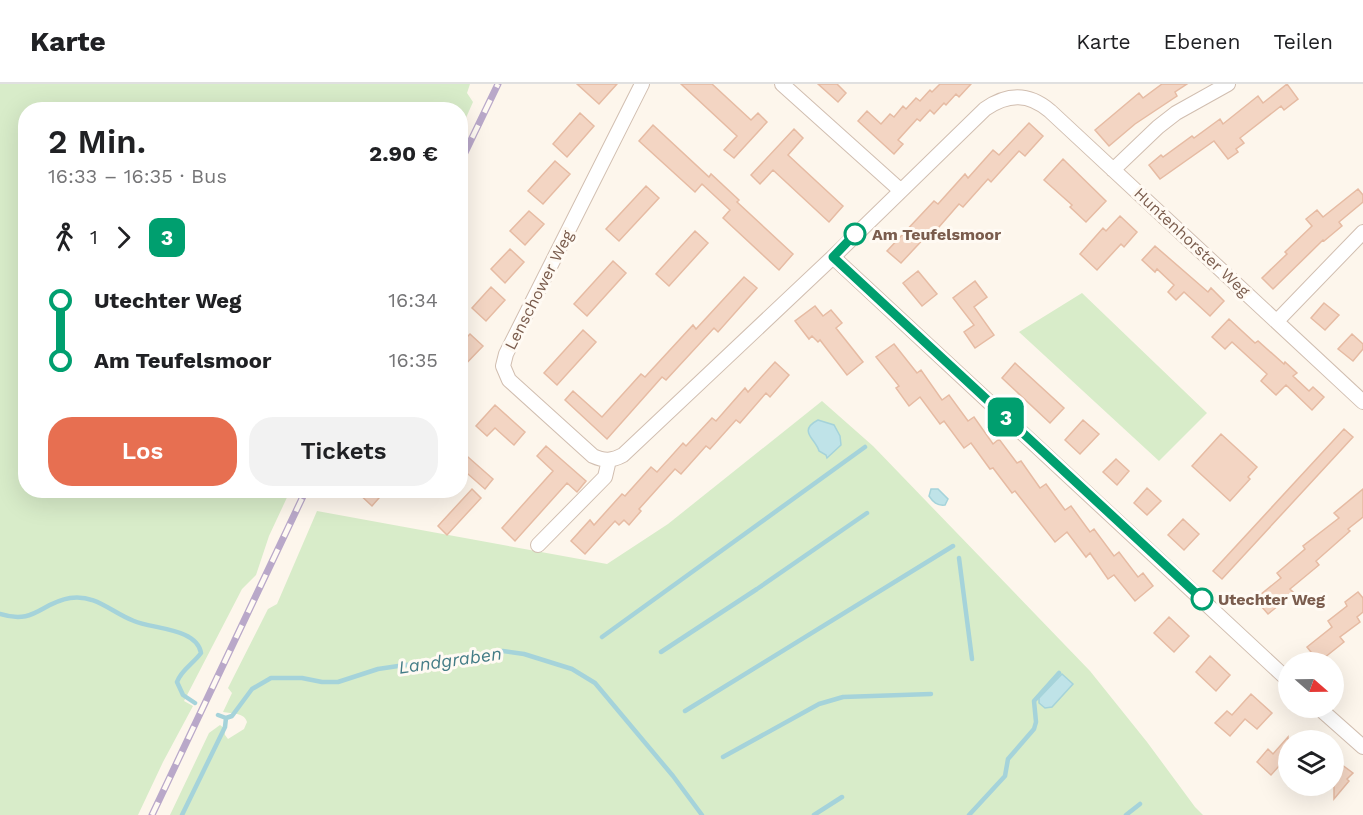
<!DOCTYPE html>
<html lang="de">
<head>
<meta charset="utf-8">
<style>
	:root { --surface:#fff; --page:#f2f2f2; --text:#202124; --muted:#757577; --line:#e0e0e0; --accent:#e76f51 }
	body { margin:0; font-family:"Work Sans",sans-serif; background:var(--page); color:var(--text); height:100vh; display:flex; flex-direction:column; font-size:22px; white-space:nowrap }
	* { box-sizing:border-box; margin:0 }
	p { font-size:20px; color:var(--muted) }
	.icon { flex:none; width:33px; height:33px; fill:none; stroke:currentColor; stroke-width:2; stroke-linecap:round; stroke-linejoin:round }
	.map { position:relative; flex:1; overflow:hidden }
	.details { position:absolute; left:18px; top:18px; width:450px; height:396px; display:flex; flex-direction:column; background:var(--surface); border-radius:24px; box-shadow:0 6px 24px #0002 }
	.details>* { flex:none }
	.badge { padding:0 12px; border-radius:9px; font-size:21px; line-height:39px }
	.needle { width:39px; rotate:110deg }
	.tools { position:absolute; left:1278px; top:568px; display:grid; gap:12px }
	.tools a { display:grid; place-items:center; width:66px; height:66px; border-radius:50%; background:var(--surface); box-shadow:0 6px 24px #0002; font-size:30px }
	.map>.badge { position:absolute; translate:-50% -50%; box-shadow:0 0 0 3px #fff }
	.legs { display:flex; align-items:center; gap:9px; height:66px; padding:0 30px; font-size:20px }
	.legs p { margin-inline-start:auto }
	.headline { display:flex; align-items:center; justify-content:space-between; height:102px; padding:0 30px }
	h1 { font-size:33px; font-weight:600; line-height:45px }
	.cta { display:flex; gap:12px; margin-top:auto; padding:12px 30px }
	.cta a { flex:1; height:69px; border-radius:24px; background:var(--accent); color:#fff; font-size:24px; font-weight:600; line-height:69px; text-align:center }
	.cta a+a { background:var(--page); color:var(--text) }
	ul { padding:0 30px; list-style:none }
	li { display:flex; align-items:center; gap:21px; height:60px; font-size:22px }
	li i { display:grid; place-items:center; width:9px; height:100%; margin:0 8px; background:currentColor }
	li i::after { content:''; width:15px; height:15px; margin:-8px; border:4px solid; border-radius:50%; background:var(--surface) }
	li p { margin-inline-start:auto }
	li:first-child i { background:linear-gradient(#0000 50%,currentColor 0) }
	li:last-child i { background:linear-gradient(currentColor 50%,#0000 0) }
	header { display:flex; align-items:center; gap:36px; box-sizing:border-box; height:84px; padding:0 30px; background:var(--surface); border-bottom:2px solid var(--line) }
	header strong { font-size:28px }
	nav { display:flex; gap:33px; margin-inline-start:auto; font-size:21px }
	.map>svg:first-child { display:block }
</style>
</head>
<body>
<header>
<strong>Karte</strong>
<nav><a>Karte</a><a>Ebenen</a><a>Teilen</a></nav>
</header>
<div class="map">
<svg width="1363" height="731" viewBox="0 0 1363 731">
	<rect width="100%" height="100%" fill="#fdf6ec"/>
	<!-- green -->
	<path fill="#d8ecc9" d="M0,0H470L467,9L473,18L461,45L460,26H26V406L290,407L269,452L256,491L242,505L184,617L193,622L163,678L138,731H0Z
		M1082,209L1207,329L1159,377L1019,248Z
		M822,317L873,362L1090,587L1147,658L1195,723L1203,731H170L209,649L220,641L224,644L225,651L228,655L244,645L247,638C244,628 232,630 223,628L232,609L228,604L268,525L277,520L317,427L607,480L668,440Z"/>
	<!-- water -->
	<path fill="#bfe3e8" stroke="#a5d3da" stroke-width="1.5" d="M818,336L834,341L840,352L841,361L827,374L826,371L819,367C816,355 797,347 818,336Z
		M931,405H938L948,415L945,421C937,422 933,418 929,412Z
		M1062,590L1073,600L1052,623L1045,624L1039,619V614Z"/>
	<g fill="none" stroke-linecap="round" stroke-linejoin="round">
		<!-- stream -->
		<path stroke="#a5d3da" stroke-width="4.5" d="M959,474L972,575
			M0,530C35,541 40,519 70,514C96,510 112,529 134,537C152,545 197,544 201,569C193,580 181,586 177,598L183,611L195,619
			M602,553L865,363
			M661,568L757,505L867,429
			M685,627L953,462
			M218,631L226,634L232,632L252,605L271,594H302L322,598H338L378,585L405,581L460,577L503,567L524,570L572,585L595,599L673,692L702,731
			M723,673L819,620L843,613L931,610
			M182,731L225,643L226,634
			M814,731L842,713
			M969,731L1005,692L1008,675L1034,645L1036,638L1034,617L1059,589
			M1126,731L1140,720"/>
	</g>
	<!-- building -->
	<path fill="#f3d5c3" stroke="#e6bba3" stroke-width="1.5" d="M577,0H617L599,20Z
		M681,0H712L751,36L758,29L767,38L734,74L724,66L737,52Z
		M818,0H837L846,9L838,18Z
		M940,0H971L959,13L956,10L946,21L944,19L934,30L930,26L920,37L917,35L898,56L903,60L894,70L858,37L867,27L881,40L890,30L894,33L903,22L906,25L916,14L920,17L930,6L932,8Z
		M1162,0H1187L1175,8L1177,12L1135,40L1109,62L1095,46L1139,9L1143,14Z
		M1287,0L1298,15L1284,26L1281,22L1240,54L1244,59L1236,65L1238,68L1228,75L1214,57L1160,95L1149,81L1161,71L1163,73L1192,52L1194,54L1220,35L1223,40L1258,12L1263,19Z
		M580,29L594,42L567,73L553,60Z
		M1029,39L1043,52L1025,72L1019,67L991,98L988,95L963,123L959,120L932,151L929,149L901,179L887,167L934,117L938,120L965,90L968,94L993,66L999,71Z
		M653,41L709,93L711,90L739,116L737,118L793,170L779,186L723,134L730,126L702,100L695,108L639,57Z
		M794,45L803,54L788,71L843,122L829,138L773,86L760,100L751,91Z
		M1063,75L1106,117L1086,138L1070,123L1072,121L1044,96Z
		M555,77L570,90L543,120L528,107Z
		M646,102L659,114L619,157L606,145Z
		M1358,105L1363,111V118L1339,138L1342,142L1324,157L1323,156L1273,205L1262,194L1287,170L1285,168L1312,142L1306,135L1317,126L1323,133Z
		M529,127L544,140L525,161L510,147Z
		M1120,132L1137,148L1124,163L1121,160L1097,186L1080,170L1103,144L1106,147Z
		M695,147L708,159L669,202L656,190Z
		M1155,162L1208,208L1211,204L1224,217L1210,232L1184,208L1176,216L1168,208L1174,201L1157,185L1155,188L1142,176Z
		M510,165L524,178L505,199L491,185Z
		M613,177L626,189L587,232L574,220Z
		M918,187L937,210L922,222L903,199Z
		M744,193L757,204L718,248L714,244L666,296L662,293L607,355L565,316L573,307L602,333L641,290L645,293L693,241L696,245Z
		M975,197L987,213L974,223L994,251L975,264L964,248L974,241L953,214Z
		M491,203L505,216L486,237L472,224Z
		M1324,219L1339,231L1325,246L1311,234Z
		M815,222L823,232L831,226L842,239L836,244L863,278L847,291L820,256L818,258L812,252L809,255L795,237Z
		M1229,235L1255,259L1258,257L1284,280L1285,278L1297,289L1293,292L1309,307L1313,303L1324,313L1312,326L1286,301L1276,311L1261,297L1267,290L1232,258L1225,265L1212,253Z
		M583,246L596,258L557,301L544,289Z
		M470,250L483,262L460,286V260Z
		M1352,250L1363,260V265L1353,277L1338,265Z
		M894,260L917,289L921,286L942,316L949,311L968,337L974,333L993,360L999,355L1017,379L1021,377L1040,404L1046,400L1065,426L1071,422L1090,448L1094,445L1114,472L1119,468L1138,493L1143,489L1153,502L1135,517L1114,491L1108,495L1090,469L1086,473L1067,448L1055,458L1015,407L1012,409L993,384L990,385L971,359L964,364L944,337L940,340L920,313L909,322L896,304L899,302L876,273Z
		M775,278L789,291L770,313L766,309L740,339L736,336L710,365L706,362L681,390L675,385L639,425L641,427L629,441L624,436L619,441L615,437L585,470L571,457L590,436L594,441L622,410L625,412L651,383L657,388L683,359L686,362L712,334L716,337L745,304L748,308Z
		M1015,279L1064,324L1050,339L1002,294Z
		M495,321L525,348L514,361L495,344L487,352L476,342Z
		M1083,336L1099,350L1080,370L1065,356Z
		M1344,345L1353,353L1222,495L1213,487Z
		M1221,350L1257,383L1248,393L1250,395L1230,417L1192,382Z
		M546,362L586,397L577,408L567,399L515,457L502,444L553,387L537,372Z
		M460,366L493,395L485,405L460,383Z
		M1116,375L1129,387L1117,401L1103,388Z
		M1147,404L1161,417L1147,431L1134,419Z
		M472,405L481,414L447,451L438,442Z
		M1363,405V433L1348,445L1350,447L1316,477L1319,481L1290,505L1294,509L1268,530L1255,515L1281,494L1277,489L1305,465L1303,462L1339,434L1334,429Z
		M355,406H386L372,422Z
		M1183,435L1199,450L1184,466L1168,451Z
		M1358,508L1363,514V528L1357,533L1360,538L1340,553L1344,558L1319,578L1307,563L1332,543L1328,537L1347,522L1345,518Z
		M1169,533L1189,552L1174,568L1154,549Z
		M1210,572L1230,591L1216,607L1196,588Z
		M1251,610L1272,629L1257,645L1245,635L1230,652L1215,639L1227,627L1232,631Z
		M1288,653V672L1271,691L1257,678L1268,665L1273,670Z
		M1334,675L1353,689L1347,695L1349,697L1334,715Z"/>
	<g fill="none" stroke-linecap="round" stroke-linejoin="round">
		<defs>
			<path id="street" d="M642,0L506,270L503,282L509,296L593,372C604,377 612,377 623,371L833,173L985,25C1008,9 1029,9 1050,27L1363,318
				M782,0L900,106
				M1113,86L1158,43L1176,29L1228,0
				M833,173L1288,596
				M1277,237L1363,148
				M538,461L605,393L609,376
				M1319,624L1363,663"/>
		</defs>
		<!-- street casing -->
		<use href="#street" stroke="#d1beb0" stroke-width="16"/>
		<!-- street -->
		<use href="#street" stroke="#fff" stroke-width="14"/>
		<defs>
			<path id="rail" d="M460,79L498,0
				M152,731L306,406"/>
		</defs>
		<!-- rail casing -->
		<use href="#rail" stroke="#b9a8c9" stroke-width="7"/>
		<!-- rail -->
		<use href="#rail" stroke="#fffaf3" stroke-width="4.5" stroke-dasharray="14" stroke-linecap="butt"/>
	</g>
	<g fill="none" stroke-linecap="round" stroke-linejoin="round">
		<defs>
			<path id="line-1" d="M855,150L833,173L1202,515"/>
		</defs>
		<!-- line-1 casing -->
		<use href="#line-1" stroke="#fff" stroke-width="14"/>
		<!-- line-1 -->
		<use href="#line-1" stroke="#009f6f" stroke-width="9"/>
	</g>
	<!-- markers -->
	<g fill="#fff" stroke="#009f6f" stroke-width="3">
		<circle cx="855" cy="150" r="10"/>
		<circle cx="1202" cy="515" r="10"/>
	</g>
	<g text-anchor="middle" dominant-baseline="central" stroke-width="6" stroke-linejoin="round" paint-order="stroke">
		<!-- stop labels -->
		<g font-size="16" font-weight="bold" fill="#7a5c4d" stroke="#fffaf3" text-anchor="start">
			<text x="872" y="150">Am Teufelsmoor</text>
			<text x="1218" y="515">Utechter Weg</text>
		</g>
		<!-- street labels -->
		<g font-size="16" fill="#7a5c4d" stroke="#fffaf3">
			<text transform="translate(1192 158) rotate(43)">Huntenhorster Weg</text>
			<text transform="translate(539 206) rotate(-63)">Lenschower Weg</text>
		</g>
		<!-- water labels -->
		<g font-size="18" font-style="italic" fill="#437c86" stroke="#fffaf3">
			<text transform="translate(450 576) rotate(-8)">Landgraben</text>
		</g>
	</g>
</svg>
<div class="tools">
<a><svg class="needle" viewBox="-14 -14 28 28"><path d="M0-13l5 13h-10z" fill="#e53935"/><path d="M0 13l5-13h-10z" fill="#757577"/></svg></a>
<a><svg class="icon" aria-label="layers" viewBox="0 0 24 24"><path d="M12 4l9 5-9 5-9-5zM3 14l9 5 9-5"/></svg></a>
</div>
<b class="badge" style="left:1006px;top:333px;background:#009f6f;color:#fff">3</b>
<section class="details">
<div class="headline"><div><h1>2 Min.</h1><p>16:33 – 16:35 · Bus</p></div><b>2.90 €</b></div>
<div class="legs"><svg class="icon" aria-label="walk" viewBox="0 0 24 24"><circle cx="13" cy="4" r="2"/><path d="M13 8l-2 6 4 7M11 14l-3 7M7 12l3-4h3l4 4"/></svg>1<svg class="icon" aria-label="forward" viewBox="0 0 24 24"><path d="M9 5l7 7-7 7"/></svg><b class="badge" style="background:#009f6f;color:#fff">3</b></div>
<ul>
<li><i style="color:#009f6f"></i><b>Utechter Weg</b><p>16:34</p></li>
<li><i style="color:#009f6f"></i><b>Am Teufelsmoor</b><p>16:35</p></li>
</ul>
<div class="cta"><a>Los</a><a>Tickets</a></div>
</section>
</div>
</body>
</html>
